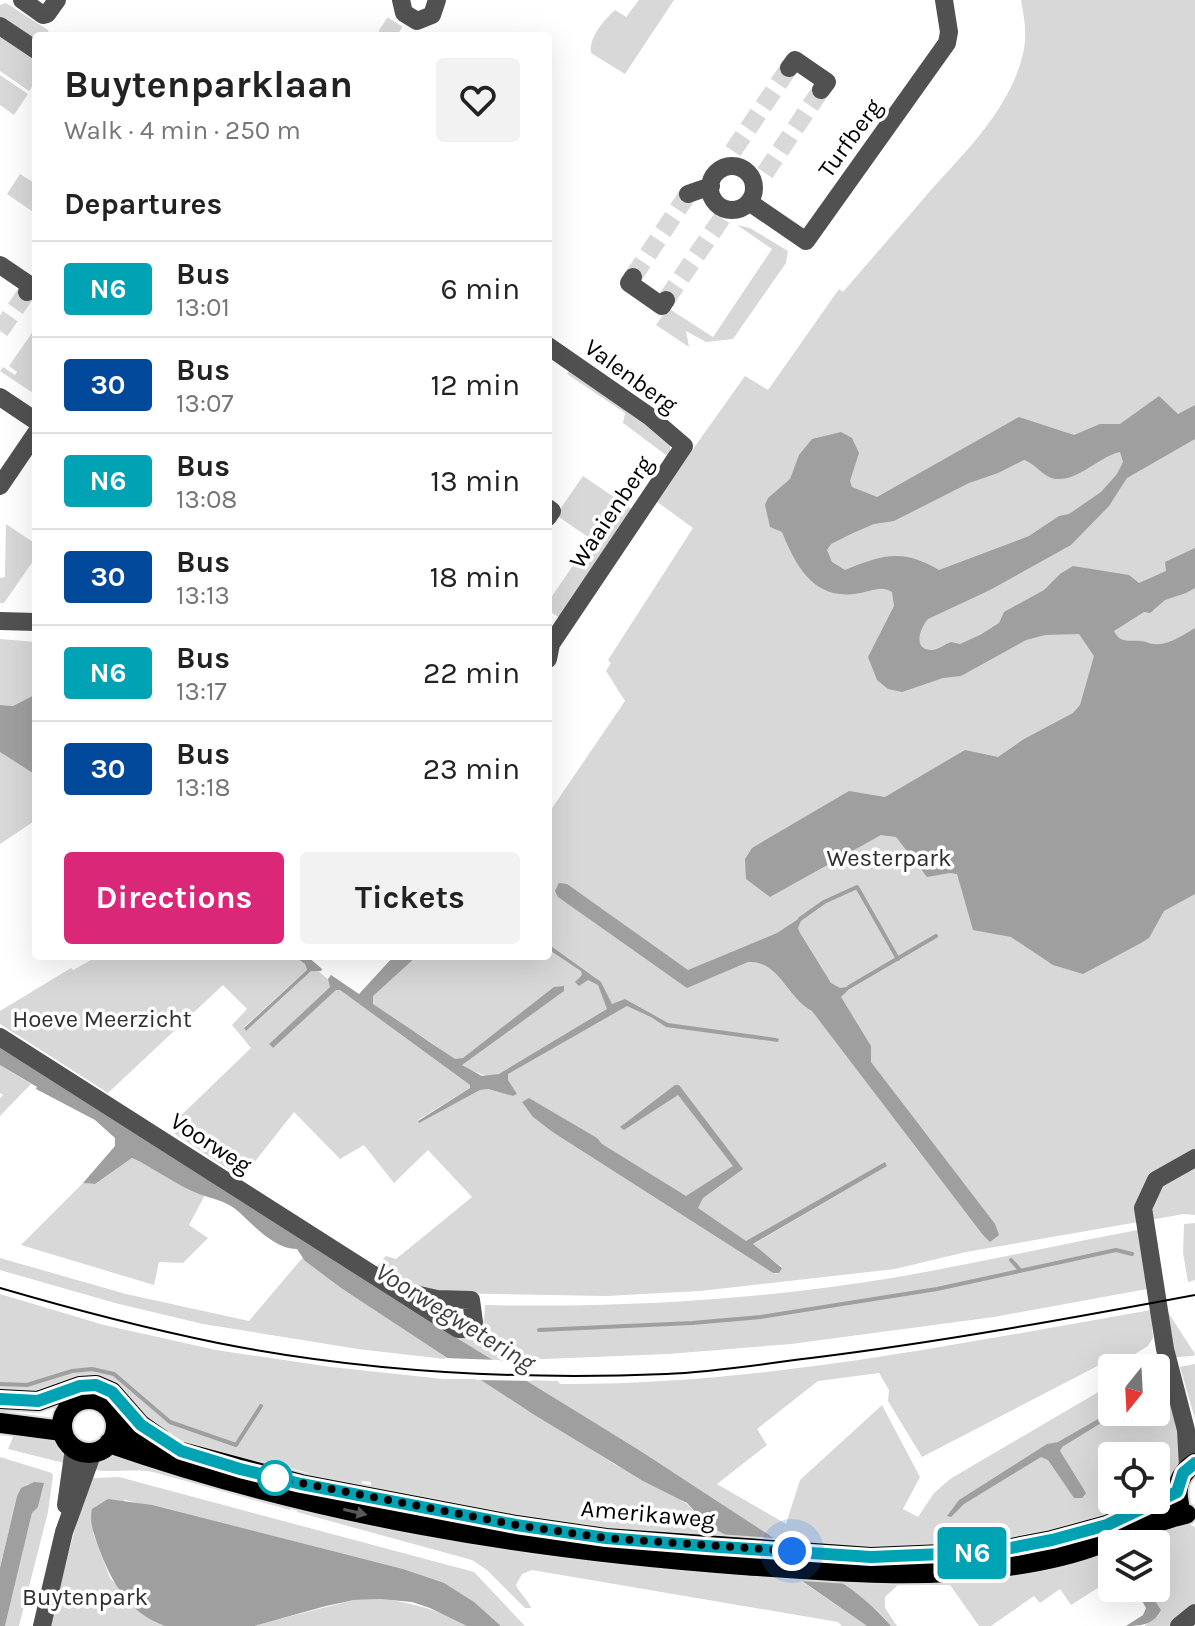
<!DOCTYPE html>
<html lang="en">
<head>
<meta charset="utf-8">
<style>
	:root { --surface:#fff; --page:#f2f2f2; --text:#222; --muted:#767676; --line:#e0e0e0; --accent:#db2777 }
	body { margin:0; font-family:Karla,sans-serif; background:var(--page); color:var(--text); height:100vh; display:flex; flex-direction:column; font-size:30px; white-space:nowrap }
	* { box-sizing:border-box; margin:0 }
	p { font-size:26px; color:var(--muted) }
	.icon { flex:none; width:44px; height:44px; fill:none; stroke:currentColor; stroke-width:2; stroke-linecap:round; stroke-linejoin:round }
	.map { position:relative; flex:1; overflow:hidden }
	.sheet { position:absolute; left:32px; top:32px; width:520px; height:928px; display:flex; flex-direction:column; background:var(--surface); border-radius:8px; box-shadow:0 8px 32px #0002 }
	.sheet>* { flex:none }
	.badge { padding:0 16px; border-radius:6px; font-size:28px; line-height:52px }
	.needle { width:52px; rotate:198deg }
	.tools { position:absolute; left:1098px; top:1354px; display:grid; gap:16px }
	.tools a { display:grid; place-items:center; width:72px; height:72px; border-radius:8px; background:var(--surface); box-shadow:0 8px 32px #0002; font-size:40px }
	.you { position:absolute; width:40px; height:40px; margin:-20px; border:6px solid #fff; border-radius:50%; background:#1a73e8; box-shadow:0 0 0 12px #1a73e833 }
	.map>.badge { position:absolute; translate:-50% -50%; box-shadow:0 0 0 4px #fff }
	h2 { padding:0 32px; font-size:30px; line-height:72px }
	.round { display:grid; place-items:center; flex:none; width:84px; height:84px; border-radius:8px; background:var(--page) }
	.summary { display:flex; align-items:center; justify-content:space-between; height:136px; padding:0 32px }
	h1 { font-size:38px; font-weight:700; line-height:60px }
	.primary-button { display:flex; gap:16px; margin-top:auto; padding:16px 32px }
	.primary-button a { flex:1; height:92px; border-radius:8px; background:var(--accent); color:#fff; font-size:32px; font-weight:700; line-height:92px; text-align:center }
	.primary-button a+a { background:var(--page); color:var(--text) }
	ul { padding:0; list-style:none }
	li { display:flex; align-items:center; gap:24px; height:96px; padding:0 32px; border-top:2px solid var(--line) }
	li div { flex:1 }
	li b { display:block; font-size:30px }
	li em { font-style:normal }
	li .badge { min-width:88px; font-weight:700; text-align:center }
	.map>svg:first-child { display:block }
</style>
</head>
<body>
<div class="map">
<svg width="1195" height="1626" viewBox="0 0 1195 1626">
	<rect width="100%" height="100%" fill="#fff"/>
	<!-- green -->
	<path fill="#d8d8d8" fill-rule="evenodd" d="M639,0H674L625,74L591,53C589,37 603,21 615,10L626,17Z
		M1021,0H1195V1215L1184,1214L966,1252L895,1269L700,1291L606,1296L442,1293L394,1279L374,1269L386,1256L396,1259L472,1197L428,1150L394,1183L364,1145L340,1159L294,1112L242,1178L175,1134L170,1126L251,1048L232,1025L247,1009L223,985L108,1093L0,1024V1011L71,968L73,970L98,956H294L305,964L307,970L244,1027L246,1031L311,971L317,970L331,982L330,987L269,1044L272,1047L336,990H340L470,1085V1088L418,1120L419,1122L480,1090L488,1089L514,1096L486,1076L468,1069L429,1041L361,999L414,956H548V814L625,701L606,671L611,663L608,660L693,528L656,501L745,376L768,390L839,289L843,292C872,258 902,224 931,190C968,149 1013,105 1024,49C1027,33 1024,16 1021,0ZM524,1101L745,1246L885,1167L752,1245L782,1267L777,1274L773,1273L554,1133Z
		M6,3L48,30L49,36H36V47L0,22V5Z
		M0,33L36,59V81L29,91L0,71Z
		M0,75L28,94L14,115L0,105Z
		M20,174L36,184V214L7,194Z
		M737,225L750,228L788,251L786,263L733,339L706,342L686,331L689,347L656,325L668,308L713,337L772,249Z
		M36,327V393H33L0,371L3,367L15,375L17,372L9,366Z
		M571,367L670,443V458L623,423L625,413L567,374Z
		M583,476L633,510L560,618L548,610V602L591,539L556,515Z
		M6,524L36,544V557L4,603H0V578L5,577Z
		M0,639L36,642V694L13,706L0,705Z
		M0,747L36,772V820L0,844Z
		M0,1065L31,1084L0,1116V1098L3,1095L0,1093Z
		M132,1158L205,1195L189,1225L208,1238L183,1263L159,1262L154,1285L21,1245L83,1183L95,1184Z
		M1195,1223V1280L1188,1282L1183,1253L1184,1224Z
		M1138,1230L1147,1289L994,1317L791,1344L668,1354L493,1361L452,1335C480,1339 484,1333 485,1305C621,1308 758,1300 892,1278C974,1264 1056,1245 1138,1230Z
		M304,1256L305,1261L341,1288L453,1360L358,1349L203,1324L115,1303L0,1270V1258L126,1294L249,1321Z
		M0,1294L104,1325L216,1350L331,1367L443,1379H482L614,1464L674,1495L687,1504L706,1524L742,1543L633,1535L462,1506V1503L371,1486V1482L362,1481L361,1488L308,1478L309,1473L278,1465L276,1470C244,1461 179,1449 156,1430C143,1419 132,1405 121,1393L58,1390L0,1395Z
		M1164,1306L1195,1354L1193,1356L1176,1357Z
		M1151,1310L1153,1338L1148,1346L1115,1366L1111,1359L922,1457L888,1401L889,1390L879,1373L818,1381L757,1429L767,1445L717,1484L786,1524L800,1480L882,1405L920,1477L903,1509L918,1517L934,1493L950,1479L1112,1384V1412H1156V1368H1136C1146,1360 1154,1358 1162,1370L1184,1452L1175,1477L1156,1500V1456H1112V1500H1156L1068,1531L951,1551L778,1544L774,1539L639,1450L524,1380L558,1381L560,1384C761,1385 955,1344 1151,1310Z
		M1195,1364V1419L1180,1367Z
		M14,1435C37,1436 67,1432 64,1463L8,1449Z
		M110,1453L292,1502L290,1510L153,1472C133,1468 110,1474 92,1469L97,1462Z
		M0,1457L52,1473L53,1476L48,1512L19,1626H5L32,1513L38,1507L44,1483L27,1484L17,1496L0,1568Z
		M119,1477L474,1572L525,1626H501C466,1594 448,1585 403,1569L125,1500L93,1533L110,1578L155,1622L165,1626H49L83,1499L93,1478Z
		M300,1506L485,1547L797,1578L867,1626H842L838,1622L532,1570L522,1574L516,1585C520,1594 527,1598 531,1608H525L487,1570L472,1560L297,1512Z
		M1184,1522L1195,1527V1604L1169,1626H1144L1159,1615L1161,1610L1147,1588H1156V1544H1115Z
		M1112,1545V1579L1071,1605L1060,1589L1040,1603L1034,1596L991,1626H979L950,1585H898L885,1597V1608L897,1626H891L878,1611L839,1580Z
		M380,1599C412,1602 439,1610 468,1626H252L354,1600Z"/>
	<!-- water -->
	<path fill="#9f9f9f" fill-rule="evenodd" d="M1159,396L1178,414L1195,405V439L1127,478L1109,506L1071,545L990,590L928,619C920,628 912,650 932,650C938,650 945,644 951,642L960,644L980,635L999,623L1004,612L1044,590L1060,574L1073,566L1129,575L1139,583L1166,571L1165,562L1195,548V588L1186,593L1165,600L1150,613L1144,612L1114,631C1120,644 1129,640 1141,641C1149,642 1146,643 1154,644C1168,646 1183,635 1195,628V894L1164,911L1149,938L1141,943L1083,974L1053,965L1011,937L973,930L957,874L950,873L927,877L896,837L881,835L770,897L746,879L745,859L752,848L849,791L885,797L965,750L998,757L1024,739L1073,713L1080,705L1094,656L1079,634L1045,635L1026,640L961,676L943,678L902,692L888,689L877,680L868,657L894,606L892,592C884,587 878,589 869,591C819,605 799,574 782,532L770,527L765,505L768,498L790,479L799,455L812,439L841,432L852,438L859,453L850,481L852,487L877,497L1019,417L1074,435L1100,424H1120ZM1120,452L1123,462L1117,474L1101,492L1069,514L1059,516L1029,536L939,570C902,548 882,555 845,570L832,562L827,550L831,544L853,533L874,524L894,521L969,483L998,473L1024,460C1036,464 1044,478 1056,479C1079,481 1098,457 1120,452Z
		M36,694V775L0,752V705L13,706Z
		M559,883L567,884L688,970L777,933L803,916L798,928L800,933L831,983L840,988L852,986L841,997L871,1046V1062L995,1224L999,1235L990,1242L983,1235L812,1011C787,998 779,960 748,962L687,988L558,897L555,891Z
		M548,944L601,982L612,1004L625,999L668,1023L776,1038L779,1039L778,1042L666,1027L651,1017L627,1006L508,1074V1080L517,1094L513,1096L488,1089L480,1090L419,1123L418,1121L470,1088V1085L340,990H336L273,1048L269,1044L330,987L328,979L331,975L359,994L394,956H417L373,996V1004L455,1059L463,1058L554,987L564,986V991L462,1065L482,1076L499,1074L607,1009L598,985L588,980L579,986L575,982L582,975L581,971L548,949Z
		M294,956H307L322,969L321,971H311L246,1031L244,1028L307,970L305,964Z
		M0,1044L452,1335L639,1450L775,1539L778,1544C819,1568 860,1589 891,1626H867L776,1563L706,1524L687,1503L643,1481L533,1414L341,1288L305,1261L297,1249C275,1249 254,1226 239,1212C227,1201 213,1199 199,1194C178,1186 154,1168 132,1158L95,1184L83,1183L115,1146V1138L95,1120L36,1089L37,1087L0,1065Z
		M675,1085H679L743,1169L703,1198L698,1208L746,1241L885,1162L887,1166L753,1244L782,1268L779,1273H773L554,1133L533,1117L522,1102L529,1098L597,1138L602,1144L686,1196L733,1166L678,1095L624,1130L620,1127Z
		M1112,1411L1119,1412L1062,1447L1060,1451L1086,1493L1082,1498H1074L1048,1460L1041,1457L964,1504L951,1517L947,1516L959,1500L1047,1444L1058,1442Z
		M34,1482L44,1483L38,1507L32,1513L5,1626H0V1568L17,1496L21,1488Z
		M108,1499L152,1505L403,1569L444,1583L474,1602L501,1626H467L430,1608L412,1602L380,1599L354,1600L326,1606L254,1626H165C128,1613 111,1581 98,1546C94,1534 89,1522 92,1509Z
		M1135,1588H1147L1161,1610C1154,1625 1140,1626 1126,1626L1143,1615L1146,1608Z"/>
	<!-- pier -->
	<path fill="#fff" d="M444,1358L499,1360L533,1381L476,1380Z"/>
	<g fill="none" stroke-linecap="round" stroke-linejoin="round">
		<!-- stream -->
		<path stroke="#9f9f9f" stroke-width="4" d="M800,919L824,902L857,887L898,959
			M849,987L936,936
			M1011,1260L1020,1270
			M539,1330L692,1323L761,1317L937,1289L1116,1250L1132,1254
			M0,1384L27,1385L72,1371L92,1369L114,1374L170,1422L236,1445L261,1406"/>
		<!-- minor-tunnel -->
		<path stroke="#d9d9d9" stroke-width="18" stroke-dasharray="18 9" stroke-linecap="butt" d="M386,36L395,22
			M733,151L789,68
			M765,173L821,90
			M633,277L688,194
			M666,300L722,218
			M0,331L27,292"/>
		<defs>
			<path id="major" d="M0,1399L38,1401L80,1386L96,1385L112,1392L141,1425L161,1439
				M62 1426a27 27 0 1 1 54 0a27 27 0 1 1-54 0Z
				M0,1423L62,1431
				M116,1428L163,1447L301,1484L516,1525L606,1538L871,1557L990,1552L1052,1540L1107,1525L1177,1492
				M109,1443C316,1515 524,1549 742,1565C828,1571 915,1579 1001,1567C1033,1563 1069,1556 1100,1544C1129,1534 1156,1520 1186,1514
				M1179,1504C1175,1486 1180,1473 1195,1463"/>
		</defs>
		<!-- major casing -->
		<use href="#major" stroke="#dbdbdb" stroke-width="24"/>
		<!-- minor -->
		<path stroke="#515151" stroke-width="18" d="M22,0L43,15L47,14L57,0
			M401,0L404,13L417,21L432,15L437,0
			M0,26L36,50
			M789,68L795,60L827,82L821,90
			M710 188a22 22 0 1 1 44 0a22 22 0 1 1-44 0Z
			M688,194L711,186
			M749,202L806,241L947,43L949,32L944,0
			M0,265L31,286L27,292
			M633,277L629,283L662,306L666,300
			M548,346L649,416L684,446L551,644L548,659
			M0,397L36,421
			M0,486L36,433
			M548,508L552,511L548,517
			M0,621L36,622
			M0,1037L397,1290L437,1299L471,1300L474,1322L468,1329H458L397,1290
			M1188,1467L1186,1430L1165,1349L1143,1208L1156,1180L1195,1158
			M66,1505L74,1448
			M42,1626L64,1532L93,1452
			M1179,1626L1195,1613"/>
		<!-- major -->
		<use href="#major" stroke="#000" stroke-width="20"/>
		<!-- tram -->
		<path stroke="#000" stroke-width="2" d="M0,1288C72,1309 144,1328 218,1343C365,1372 517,1380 666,1374C714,1372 763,1364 811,1358C940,1342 1067,1319 1195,1295"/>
	</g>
	<!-- one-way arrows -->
	<defs><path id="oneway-solid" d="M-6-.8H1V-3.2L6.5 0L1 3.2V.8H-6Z" transform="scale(2)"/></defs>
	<use fill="#595959" href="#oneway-solid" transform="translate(355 1512) rotate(13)"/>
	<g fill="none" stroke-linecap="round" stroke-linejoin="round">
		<defs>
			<path id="line" d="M0,1399L38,1401L80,1386L96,1385L112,1392L141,1425L181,1451L240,1469L301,1484L516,1525L606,1538L706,1546L871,1557L990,1552L1052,1540L1107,1525L1177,1492L1183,1473L1195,1463"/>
		</defs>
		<!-- line casing -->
		<use href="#line" stroke="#fff" stroke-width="18"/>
		<!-- line -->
		<use href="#line" stroke="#00a3b4" stroke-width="12"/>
		<!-- walk -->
		<path stroke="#000" stroke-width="8" stroke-dasharray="0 14.4" d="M275,1478L516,1525L606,1538L792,1551"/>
	</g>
	<!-- markers -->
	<circle fill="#fff" stroke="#00a3b4" stroke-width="4" cx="275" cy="1478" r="16"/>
	<g text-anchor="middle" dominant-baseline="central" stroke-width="7" stroke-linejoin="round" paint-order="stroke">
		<!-- street labels -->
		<g font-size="24" fill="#000" stroke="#fff">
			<text transform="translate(850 138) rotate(-54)">Turfberg</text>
			<text transform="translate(631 376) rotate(36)">Valenberg</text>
			<text transform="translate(611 512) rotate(-56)">Waaienberg</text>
			<text transform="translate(211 1143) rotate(33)">Voorweg</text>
			<text transform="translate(648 1514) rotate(5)">Amerikaweg</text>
		</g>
		<!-- park labels -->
		<g font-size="24" fill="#2f2f2f" stroke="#fff">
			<text x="889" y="858">Westerpark</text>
			<text x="102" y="1019">Hoeve Meerzicht</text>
			<text x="85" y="1597">Buytenpark</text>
		</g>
		<!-- water labels -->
		<g font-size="26" font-style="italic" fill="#404040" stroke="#fff">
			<text transform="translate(455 1317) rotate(32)">Voorwegwetering</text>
		</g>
	</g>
</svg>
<div class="tools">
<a><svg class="needle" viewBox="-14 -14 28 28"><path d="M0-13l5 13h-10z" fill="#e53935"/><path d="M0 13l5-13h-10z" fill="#767676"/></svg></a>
<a><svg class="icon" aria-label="locate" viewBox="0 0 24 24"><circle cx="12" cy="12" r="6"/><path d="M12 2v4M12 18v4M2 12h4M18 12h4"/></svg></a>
<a><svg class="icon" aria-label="layers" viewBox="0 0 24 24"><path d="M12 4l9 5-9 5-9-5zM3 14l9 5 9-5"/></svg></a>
</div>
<div class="you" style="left:792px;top:1551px"></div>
<b class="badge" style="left:972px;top:1553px;background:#00a3b4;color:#fff">N6</b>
<section class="sheet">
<div class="summary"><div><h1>Buytenparklaan</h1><p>Walk · 4 min · 250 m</p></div><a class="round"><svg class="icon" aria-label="heart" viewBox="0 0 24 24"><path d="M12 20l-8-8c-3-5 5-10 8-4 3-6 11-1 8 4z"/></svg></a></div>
<h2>Departures</h2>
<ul>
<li><span class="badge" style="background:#00a3b4;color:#fff">N6</span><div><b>Bus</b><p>13:01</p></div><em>6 min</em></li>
<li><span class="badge" style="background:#004899;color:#fff">30</span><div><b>Bus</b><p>13:07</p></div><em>12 min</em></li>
<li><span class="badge" style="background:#00a3b4;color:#fff">N6</span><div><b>Bus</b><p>13:08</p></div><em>13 min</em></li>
<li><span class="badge" style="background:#004899;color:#fff">30</span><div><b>Bus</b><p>13:13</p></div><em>18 min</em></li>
<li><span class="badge" style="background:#00a3b4;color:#fff">N6</span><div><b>Bus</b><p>13:17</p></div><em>22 min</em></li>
<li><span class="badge" style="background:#004899;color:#fff">30</span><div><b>Bus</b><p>13:18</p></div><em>23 min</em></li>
</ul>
<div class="primary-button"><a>Directions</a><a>Tickets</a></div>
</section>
</div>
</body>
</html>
